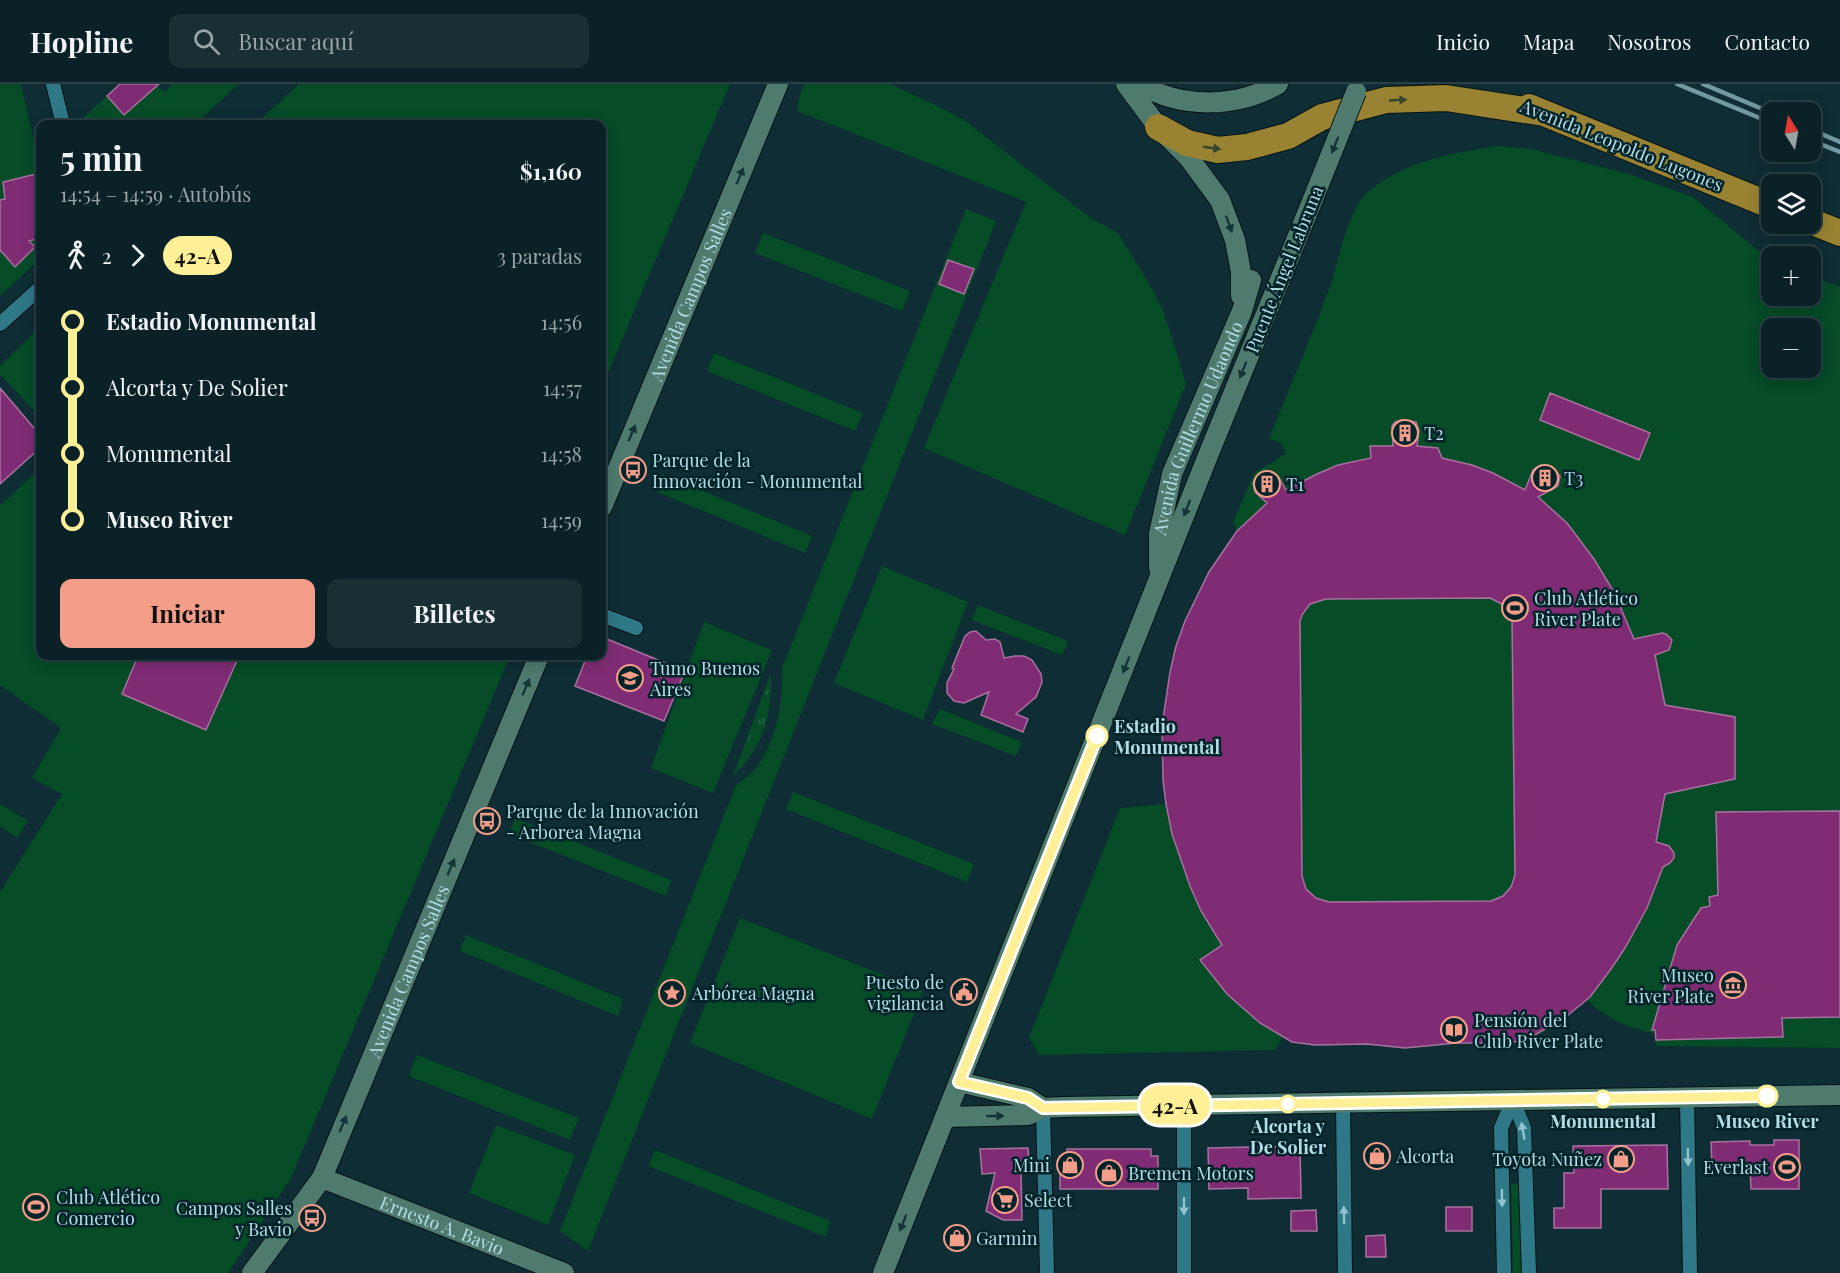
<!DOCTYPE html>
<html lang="es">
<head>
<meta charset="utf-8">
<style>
	:root { --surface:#0a2227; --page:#182f33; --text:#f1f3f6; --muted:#99a4a7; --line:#2a3f44; --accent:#f49e8a }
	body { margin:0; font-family:"Playfair Display",serif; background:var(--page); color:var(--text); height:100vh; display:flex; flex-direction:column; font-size:22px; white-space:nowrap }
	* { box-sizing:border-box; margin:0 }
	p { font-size:20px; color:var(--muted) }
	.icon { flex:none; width:33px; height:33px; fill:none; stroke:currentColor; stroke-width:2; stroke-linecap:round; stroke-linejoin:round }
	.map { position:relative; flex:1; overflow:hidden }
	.details { position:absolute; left:36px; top:36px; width:570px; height:540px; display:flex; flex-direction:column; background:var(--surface); border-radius:12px; box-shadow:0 3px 15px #0003,0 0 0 2px var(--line) }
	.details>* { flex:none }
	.badge { padding:0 12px; border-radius:20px; font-size:21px; line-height:39px }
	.needle { width:39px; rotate:349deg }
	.controls { position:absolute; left:1761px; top:18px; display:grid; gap:12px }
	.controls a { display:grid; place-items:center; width:60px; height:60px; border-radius:12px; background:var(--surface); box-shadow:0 3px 15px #0003,0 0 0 2px var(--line); font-size:30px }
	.map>.badge { position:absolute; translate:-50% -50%; box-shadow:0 0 0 3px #fff }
	.legs { display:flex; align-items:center; gap:9px; height:66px; padding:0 24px; font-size:20px }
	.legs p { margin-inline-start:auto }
	.headline { display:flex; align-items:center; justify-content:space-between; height:102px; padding:0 24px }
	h1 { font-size:33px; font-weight:700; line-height:45px }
	.button { display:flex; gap:12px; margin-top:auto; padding:12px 24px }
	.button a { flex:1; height:69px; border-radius:12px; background:var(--accent); color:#111; font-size:24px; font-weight:700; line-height:69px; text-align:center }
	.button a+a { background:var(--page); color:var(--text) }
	ul { padding:0 24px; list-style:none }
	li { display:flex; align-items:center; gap:21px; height:66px; font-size:22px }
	li i { display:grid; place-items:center; width:9px; height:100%; margin:0 8px; background:currentColor }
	li i::after { content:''; width:15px; height:15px; margin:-8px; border:4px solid; border-radius:50%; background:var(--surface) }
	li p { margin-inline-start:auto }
	li:first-child i { background:linear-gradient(#0000 50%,currentColor 0) }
	li:last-child i { background:linear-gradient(currentColor 50%,#0000 0) }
	header { display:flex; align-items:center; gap:36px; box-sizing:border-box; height:84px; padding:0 30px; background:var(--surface); border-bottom:2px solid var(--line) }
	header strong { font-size:28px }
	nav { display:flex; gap:33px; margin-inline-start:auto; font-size:21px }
	.search { width:420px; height:54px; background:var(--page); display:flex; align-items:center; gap:15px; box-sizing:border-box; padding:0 21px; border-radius:12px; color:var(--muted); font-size:22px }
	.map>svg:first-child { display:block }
</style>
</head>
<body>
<header>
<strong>Hopline</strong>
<div class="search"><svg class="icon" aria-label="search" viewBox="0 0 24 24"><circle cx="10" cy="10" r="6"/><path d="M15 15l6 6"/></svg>Buscar aquí</div>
<nav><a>Inicio</a><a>Mapa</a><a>Nosotros</a><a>Contacto</a></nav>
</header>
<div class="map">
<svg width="1840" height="1189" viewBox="0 0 1840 1189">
	<defs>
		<pattern id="grass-tufts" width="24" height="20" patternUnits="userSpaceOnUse" patternTransform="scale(1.5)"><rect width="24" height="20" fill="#054c27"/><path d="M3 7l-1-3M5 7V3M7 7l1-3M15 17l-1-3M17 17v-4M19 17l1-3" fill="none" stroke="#276546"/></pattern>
	</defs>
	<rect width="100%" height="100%" fill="#0e2d34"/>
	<!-- grass -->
	<path fill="url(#grass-tufts)" d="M771,589C772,631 764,662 733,692Z"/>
	<!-- park -->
	<path fill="#054c27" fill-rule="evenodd" d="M0,0H21L40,83V175L0,212Z
		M170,0H239L195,40H86L84,33L107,12L124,31L157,1L164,8L171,2Z
		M299,0H730L602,303V40H256Z
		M804,0H890L933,20L964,36L1091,134L1118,149L1147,196L1164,228L1186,300L1125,451L924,364L1026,118L797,27L800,11Z
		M1498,62L1531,65L1629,90L1693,113L1771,177L1772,212H1810L1811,192L1840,203V964L1656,962L1655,949C1627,945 1606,934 1586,915C1569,930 1551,946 1529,955C1506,963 1480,957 1456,959C1439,961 1423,964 1405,964C1391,964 1378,961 1364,960C1337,960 1307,966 1282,953L1276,966L1040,971L1029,954L1120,724L1166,720C1153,622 1175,525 1237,447L1233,438L1254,389L1286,370L1281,359L1269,355C1288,307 1309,259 1327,211C1338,183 1346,129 1367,109C1403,77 1452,69 1498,62ZM1772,244H1810V284H1772Z
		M966,125L996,137L588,1167L560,1147L736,701C742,696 749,692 754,686C777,659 783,618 782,584Z
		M763,149L910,207L902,227L755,169Z
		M40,243V333L0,290V282Z
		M714,269L863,329L855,347L707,287Z
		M40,384V572H510L291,1094L228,1189H0V808L62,710L32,694L61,644L0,601V422Z
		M662,390L812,452L805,469L655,407Z
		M882,482L968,518L923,636L834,599Z
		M978,521L1068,557L1062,571L972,536Z
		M704,538L772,566L713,709L651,684Z
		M940,625L1022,658L1016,672L932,640Z
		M793,708L974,780L967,798L786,725Z
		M0,720L28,737L17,754L0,742Z
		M515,734L671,796L666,812L509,750Z
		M740,834L923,907L872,1035L690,959Z
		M466,851L623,915L618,932L460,867Z
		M417,971L579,1034L570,1056L409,992Z
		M496,1041L575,1071L548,1141L469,1109Z
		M655,1066L830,1137L826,1153L648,1082Z
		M1521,1099L1524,1189H1513L1511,1100Z"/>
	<!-- building -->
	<path fill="#7f2c74" stroke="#a9719f" stroke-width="1.5" fill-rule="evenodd" d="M120,0H159L124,31L107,12Z
		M40,89V154L29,157L35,163L15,183L0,166V116L5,115L3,98Z
		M948,176L974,185L964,210L939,200Z
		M0,304L40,351V364L0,400Z
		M1550,309L1650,349L1639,376L1540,336Z
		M1401,336L1416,338L1419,347L1417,362L1438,364L1442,374L1472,381L1493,389L1525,406L1533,386L1537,383L1541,381L1547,382L1556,387L1560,392L1558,402L1538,413L1567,439L1594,475L1614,508L1634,555L1662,549L1666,550L1672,556L1669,566L1655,571L1665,621L1735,633V695L1665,710L1656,758L1669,762L1674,769V774L1670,779L1663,783L1647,824L1625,864L1611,885L1590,913L1567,932L1528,955L1508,959H1456L1405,964L1367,960L1315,961L1292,958L1260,939L1227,910L1200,876L1222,861L1201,827L1190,802L1172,750L1166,720L1163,696L1162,642L1170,588L1176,562L1185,537L1209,488L1237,447L1267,419L1255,408L1253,399L1257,394L1270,387L1278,392L1286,406L1317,390L1338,381L1371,374L1370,362H1393L1392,342L1395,338ZM1490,514L1506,522L1512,536L1515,791L1511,803L1503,812L1491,817L1329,818L1316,814L1306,805L1302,792L1300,537L1302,531L1310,520L1326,515Z
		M976,547L986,556L995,555L1000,558L1004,574L1015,572H1024L1032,576L1041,590L1042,598L1036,613L1016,630L1028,635L1023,648L981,631L989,608L964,619L954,617L947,609V599L954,585L952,584L965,552L970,548Z
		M602,553L685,587L664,637L575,602L587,572H602Z
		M138,572H239L206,646L122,610Z
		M1840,727V933L1782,934L1783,953L1656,956L1655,946H1652L1677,861L1701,824L1710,822L1709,813L1718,811L1716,728Z
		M1774,1056H1799V1105H1751L1750,1082L1712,1083L1711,1058L1750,1057V1061H1774Z
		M1667,1061L1668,1105H1601V1144H1554V1124H1564V1089H1574L1573,1062Z
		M1300,1062L1301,1114L1248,1115V1104L1209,1105L1208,1064Z
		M1028,1064L1030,1088H1021L1022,1136H1003L986,1127L995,1089L982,1090L980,1065Z
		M1067,1065H1151V1072H1158V1105H1060V1072H1067Z
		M1446,1123H1472V1147H1446Z
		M1316,1126L1317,1147H1291V1127Z
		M1385,1151L1386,1173H1366V1152Z"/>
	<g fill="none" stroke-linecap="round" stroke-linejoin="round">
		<defs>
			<path id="street" d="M53,0L63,40
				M0,240L40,204
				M602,531L636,544
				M1687,1014L1690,1189
				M1513,1016L1524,1044L1529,1189
				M1343,1019L1345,1189
				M1184,1021V1189
				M1043,1024L1047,1189
				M1504,1189L1501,1044L1513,1016"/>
			<g id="secondary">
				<path d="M1126,0L1158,43L1189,74L1220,116L1235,156L1241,188V212"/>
				<path d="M1140,0C1181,25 1237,24 1278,0"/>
				<path id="s1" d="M602,423L778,0"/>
				<path id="s2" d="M1159,484V450L1172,390L1242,227L1251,196"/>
				<path d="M959,998L1028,1014L1043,1024"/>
				<path d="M945,1033L1028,1031L1043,1024L1064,1023L1840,1011"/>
				<path id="s3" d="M322,1094L564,1189"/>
				<path id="s4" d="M252,1189L322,1094L539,572"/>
				<path d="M883,1189L1209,369L1313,115"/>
			</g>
			<path id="highway" d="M1529,23L1772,122
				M1158,43L1187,59L1218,66L1247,63L1288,52L1322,33L1386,16L1446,14L1544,29
				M1810,137L1840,149"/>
		</defs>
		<!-- street casing -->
		<use href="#street" stroke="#071416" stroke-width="16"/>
		<!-- secondary casing -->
		<use href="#secondary" stroke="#071416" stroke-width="22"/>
		<!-- highway casing -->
		<use href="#highway" stroke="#071416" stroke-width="28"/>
		<!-- street -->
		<use href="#street" stroke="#2e7888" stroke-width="14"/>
		<!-- secondary -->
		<use href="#secondary" stroke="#4e7b6e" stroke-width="20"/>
		<!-- highway -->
		<use href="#highway" stroke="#998332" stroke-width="26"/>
		<!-- rail -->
		<path stroke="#7399a2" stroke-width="4.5" d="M1677,0L1772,39
			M1703,0L1772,29
			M1810,45L1840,58
			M1810,56L1840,68"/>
		<defs>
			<path id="secondary-bridge" d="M1313,115L1356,8"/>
		</defs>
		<!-- secondary-bridge casing -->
		<use href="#secondary-bridge" stroke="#071416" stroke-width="22" stroke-linecap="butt"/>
		<!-- secondary-bridge -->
		<use href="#secondary-bridge" stroke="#4e7b6e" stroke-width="20"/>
	</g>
	<!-- one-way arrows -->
	<defs><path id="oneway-solid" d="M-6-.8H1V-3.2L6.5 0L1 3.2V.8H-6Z" transform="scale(1.5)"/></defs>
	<g fill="#38452d">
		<use href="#oneway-solid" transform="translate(1398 16) rotate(-3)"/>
		<use href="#oneway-solid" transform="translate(1212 64) rotate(8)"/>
	</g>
	<g fill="#133538">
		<use href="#oneway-solid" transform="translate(1335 61) rotate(112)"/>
		<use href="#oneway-solid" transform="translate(740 92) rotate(-67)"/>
		<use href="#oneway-solid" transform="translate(1229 140) rotate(70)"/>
		<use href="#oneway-solid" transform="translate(1243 286) rotate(112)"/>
		<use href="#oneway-solid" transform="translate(632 349) rotate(-67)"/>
		<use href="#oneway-solid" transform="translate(1187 424) rotate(111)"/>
		<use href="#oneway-solid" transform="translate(1126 581) rotate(112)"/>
		<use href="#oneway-solid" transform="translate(526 603) rotate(-67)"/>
		<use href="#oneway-solid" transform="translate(451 783) rotate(-67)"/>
		<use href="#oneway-solid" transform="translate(995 1032) rotate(-1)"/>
		<use href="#oneway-solid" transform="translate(343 1040) rotate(-67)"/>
		<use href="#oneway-solid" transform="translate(903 1139) rotate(112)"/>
	</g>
	<g fill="#91c4cf">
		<use href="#oneway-solid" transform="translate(1523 1047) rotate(-100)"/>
		<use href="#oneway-solid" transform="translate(1688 1073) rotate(89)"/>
		<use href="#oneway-solid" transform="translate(1502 1114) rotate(89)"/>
		<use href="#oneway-solid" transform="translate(1184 1122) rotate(90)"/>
		<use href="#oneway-solid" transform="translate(1344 1131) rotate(-91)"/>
	</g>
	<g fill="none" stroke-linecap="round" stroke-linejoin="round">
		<defs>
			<path id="line-1" d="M1097,652L959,998L1028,1014L1043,1024L1767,1012"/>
		</defs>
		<!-- line-1 casing -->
		<use href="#line-1" stroke="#fff" stroke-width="14"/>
		<!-- line-1 -->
		<use href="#line-1" stroke="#fff098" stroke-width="9"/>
	</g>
	<!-- icons -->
	<defs>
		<symbol id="building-ring" viewBox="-11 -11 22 22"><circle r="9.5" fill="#04242a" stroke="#f49e8a" stroke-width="1.5"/><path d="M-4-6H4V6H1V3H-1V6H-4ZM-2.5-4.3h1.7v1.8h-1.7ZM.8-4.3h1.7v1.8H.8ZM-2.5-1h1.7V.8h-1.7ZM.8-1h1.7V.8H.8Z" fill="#f49e8a"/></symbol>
		<symbol id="bus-ring" viewBox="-11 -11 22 22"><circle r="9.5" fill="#04242a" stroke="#f49e8a" stroke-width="1.5"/><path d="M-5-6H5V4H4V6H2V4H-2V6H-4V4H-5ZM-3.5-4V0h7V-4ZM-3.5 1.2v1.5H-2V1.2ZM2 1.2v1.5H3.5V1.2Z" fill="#f49e8a"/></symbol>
		<symbol id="stadium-ring" viewBox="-11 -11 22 22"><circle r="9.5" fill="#04242a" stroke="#f49e8a" stroke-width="1.5"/><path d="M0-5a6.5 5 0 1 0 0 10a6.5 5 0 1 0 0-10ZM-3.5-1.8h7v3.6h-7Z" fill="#f49e8a"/></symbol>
		<symbol id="university-ring" viewBox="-11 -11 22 22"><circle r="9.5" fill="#04242a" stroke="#f49e8a" stroke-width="1.5"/><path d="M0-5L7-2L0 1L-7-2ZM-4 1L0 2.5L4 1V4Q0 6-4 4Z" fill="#f49e8a"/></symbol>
		<symbol id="museum-ring" viewBox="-11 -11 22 22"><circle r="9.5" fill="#04242a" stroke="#f49e8a" stroke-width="1.5"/><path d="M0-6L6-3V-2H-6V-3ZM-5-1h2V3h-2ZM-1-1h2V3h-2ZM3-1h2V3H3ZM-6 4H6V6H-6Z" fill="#f49e8a"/></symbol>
		<symbol id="civic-ring" viewBox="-11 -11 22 22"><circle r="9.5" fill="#04242a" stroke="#f49e8a" stroke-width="1.5"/><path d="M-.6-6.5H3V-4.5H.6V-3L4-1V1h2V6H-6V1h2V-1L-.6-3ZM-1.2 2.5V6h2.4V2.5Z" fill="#f49e8a"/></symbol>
		<symbol id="sight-ring" viewBox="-11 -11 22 22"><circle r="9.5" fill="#04242a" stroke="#f49e8a" stroke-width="1.5"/><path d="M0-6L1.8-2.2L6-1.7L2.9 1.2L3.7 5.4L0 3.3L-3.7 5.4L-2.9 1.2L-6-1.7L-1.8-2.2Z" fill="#f49e8a"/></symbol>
		<symbol id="library-ring" viewBox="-11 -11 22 22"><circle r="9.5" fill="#04242a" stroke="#f49e8a" stroke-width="1.5"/><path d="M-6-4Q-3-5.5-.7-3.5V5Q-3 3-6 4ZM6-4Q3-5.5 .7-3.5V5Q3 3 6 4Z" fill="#f49e8a"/></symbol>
		<symbol id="shop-ring" viewBox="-11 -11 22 22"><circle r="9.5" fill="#04242a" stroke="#f49e8a" stroke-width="1.5"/><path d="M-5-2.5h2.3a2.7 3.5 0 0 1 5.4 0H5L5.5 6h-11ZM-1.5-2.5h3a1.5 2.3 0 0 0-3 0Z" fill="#f49e8a"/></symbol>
		<symbol id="supermarket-ring" viewBox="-11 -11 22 22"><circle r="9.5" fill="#04242a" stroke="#f49e8a" stroke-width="1.5"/><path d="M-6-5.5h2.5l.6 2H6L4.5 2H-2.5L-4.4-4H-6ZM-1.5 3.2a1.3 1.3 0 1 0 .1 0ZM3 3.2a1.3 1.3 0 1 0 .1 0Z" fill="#f49e8a"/></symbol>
	</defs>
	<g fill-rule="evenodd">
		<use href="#building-ring" x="1390" y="334" width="30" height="30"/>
		<use href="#bus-ring" x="618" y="371" width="30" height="30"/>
		<use href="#building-ring" x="1530" y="379" width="30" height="30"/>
		<use href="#building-ring" x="1252" y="385" width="30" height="30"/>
		<use href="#stadium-ring" x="1500" y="509" width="30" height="30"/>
		<use href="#university-ring" x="615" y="579" width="30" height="30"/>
		<use href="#bus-ring" x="472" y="722" width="30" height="30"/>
		<use href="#museum-ring" x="1718" y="886" width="30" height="30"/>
		<use href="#civic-ring" x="949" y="893" width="30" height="30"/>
		<use href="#sight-ring" x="657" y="894" width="30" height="30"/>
		<use href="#library-ring" x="1439" y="931" width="30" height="30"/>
		<use href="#shop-ring" x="1362" y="1057" width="30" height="30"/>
		<use href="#shop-ring" x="1606" y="1060" width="30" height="30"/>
		<use href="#shop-ring" x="1055" y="1066" width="30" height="30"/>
		<use href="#stadium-ring" x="1772" y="1068" width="30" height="30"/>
		<use href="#shop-ring" x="1094" y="1074" width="30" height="30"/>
		<use href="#supermarket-ring" x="990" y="1101" width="30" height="30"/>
		<use href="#stadium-ring" x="21" y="1108" width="30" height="30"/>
		<use href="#bus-ring" x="297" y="1119" width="30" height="30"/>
		<use href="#shop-ring" x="942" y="1139" width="30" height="30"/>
	</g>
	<!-- markers -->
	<g fill="#fff" stroke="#fff098" stroke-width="3">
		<circle cx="1097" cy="652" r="10"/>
		<circle cx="1767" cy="1012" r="10"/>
		<circle cx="1603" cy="1015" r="8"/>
		<circle cx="1288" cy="1020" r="8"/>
	</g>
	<g text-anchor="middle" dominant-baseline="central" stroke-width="5" stroke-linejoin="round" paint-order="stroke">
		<!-- street labels -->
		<g font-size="18" fill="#b2dde7" stroke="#04242a">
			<text transform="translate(1622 61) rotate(22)">Avenida Leopoldo Lugones</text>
			<text transform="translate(1284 185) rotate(-68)">Puente Ángel Labruna</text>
			<text stroke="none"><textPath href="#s1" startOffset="230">Avenida Campos Salles</textPath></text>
			<text stroke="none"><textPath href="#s2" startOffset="147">Avenida Guillermo Udaondo</textPath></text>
			<text stroke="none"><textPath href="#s4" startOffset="342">Avenida Campos Salles</textPath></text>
			<text stroke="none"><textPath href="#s3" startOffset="129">Ernesto A. Bavio</textPath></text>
		</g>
		<!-- poi labels -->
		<g font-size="18" fill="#b2dde7" stroke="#04242a" text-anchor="start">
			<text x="1424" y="349">T2</text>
			<text x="652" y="376">Parque de la<tspan x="652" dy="21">Innovación - Monumental</tspan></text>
			<text x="1564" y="394">T3</text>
			<text x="1286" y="400">T1</text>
			<text x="1534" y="514">Club Atlético<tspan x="1534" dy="21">River Plate</tspan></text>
			<text x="650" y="584">Tumo Buenos<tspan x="650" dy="21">Aires</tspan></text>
			<text x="506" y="727">Parque de la Innovación<tspan x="506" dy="21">- Arborea Magna</tspan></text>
			<text x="1714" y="891" text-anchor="end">Museo<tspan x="1714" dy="21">River Plate</tspan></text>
			<text x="944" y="898" text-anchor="end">Puesto de<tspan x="944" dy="21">vigilancia</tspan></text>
			<text x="692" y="909">Arbórea Magna</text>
			<text x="1474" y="936">Pensión del<tspan x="1474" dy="21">Club River Plate</tspan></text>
			<text x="1396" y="1072">Alcorta</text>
			<text x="1602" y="1075" text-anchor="end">Toyota Nuñez</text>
			<text x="1050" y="1081" text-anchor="end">Mini</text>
			<text x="1768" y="1083" text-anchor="end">Everlast</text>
			<text x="1128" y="1089">Bremen Motors</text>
			<text x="56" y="1113">Club Atlético<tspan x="56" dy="21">Comercio</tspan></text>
			<text x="1024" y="1116">Select</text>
			<text x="292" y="1124" text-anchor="end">Campos Salles<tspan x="292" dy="21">y Bavio</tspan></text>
			<text x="976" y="1154">Garmin</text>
		</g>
		<!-- stop labels -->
		<g font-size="18" font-weight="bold" fill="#b2dde7" stroke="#04242a">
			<text x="1114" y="642" text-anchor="start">Estadio<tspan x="1114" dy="21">Monumental</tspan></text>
			<text x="1603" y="1037">Monumental</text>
			<text x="1767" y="1037">Museo River</text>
			<text x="1288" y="1042">Alcorta y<tspan x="1288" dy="21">De Solier</tspan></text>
		</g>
	</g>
</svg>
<div class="controls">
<a><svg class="needle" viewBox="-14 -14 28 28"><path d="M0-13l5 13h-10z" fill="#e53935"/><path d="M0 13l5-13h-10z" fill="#99a4a7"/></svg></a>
<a><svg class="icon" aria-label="layers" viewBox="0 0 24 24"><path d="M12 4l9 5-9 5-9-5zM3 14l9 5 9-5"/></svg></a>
<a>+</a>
<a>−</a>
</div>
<b class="badge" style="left:1175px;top:1021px;background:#fff098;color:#111">42-A</b>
<section class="details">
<div class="headline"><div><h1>5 min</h1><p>14:54 – 14:59 · Autobús</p></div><b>$1,160</b></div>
<div class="legs"><svg class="icon" aria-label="walk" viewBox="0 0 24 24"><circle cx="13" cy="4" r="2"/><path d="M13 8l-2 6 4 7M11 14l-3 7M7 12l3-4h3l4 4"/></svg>2<svg class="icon" aria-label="forward" viewBox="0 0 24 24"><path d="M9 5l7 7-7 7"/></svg><b class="badge" style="background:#fff098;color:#111">42-A</b><p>3 paradas</p></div>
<ul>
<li><i style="color:#fff098"></i><b>Estadio Monumental</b><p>14:56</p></li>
<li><i style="color:#fff098"></i><span>Alcorta y De Solier</span><p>14:57</p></li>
<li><i style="color:#fff098"></i><span>Monumental</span><p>14:58</p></li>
<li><i style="color:#fff098"></i><b>Museo River</b><p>14:59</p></li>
</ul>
<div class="button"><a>Iniciar</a><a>Billetes</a></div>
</section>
</div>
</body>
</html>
